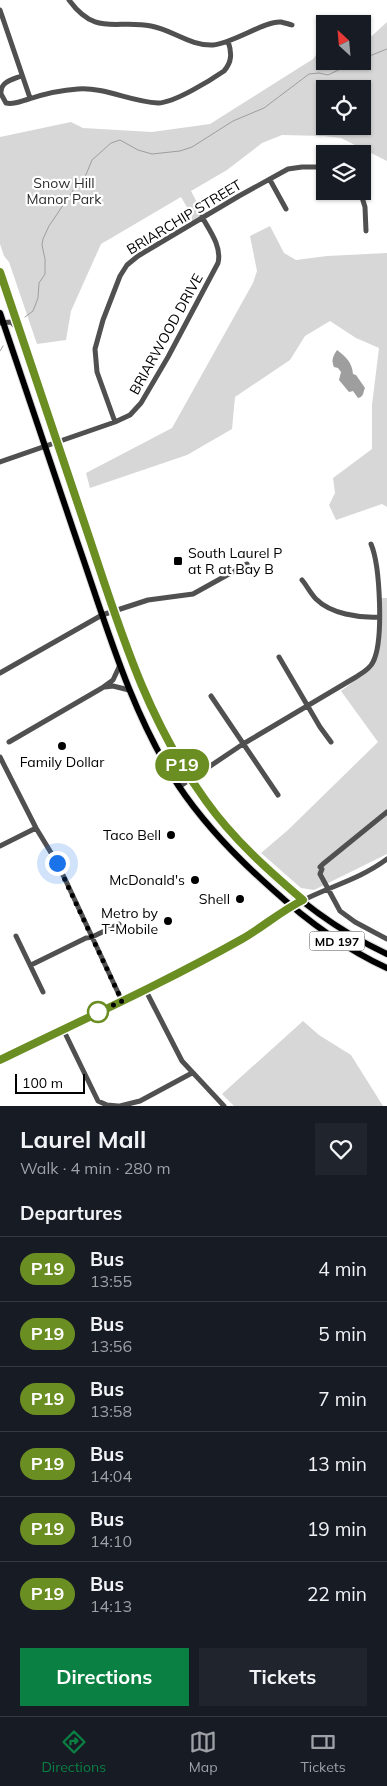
<!DOCTYPE html>
<html lang="en">
<head>
<meta charset="utf-8">
<style>
	:root { --surface:#171b24; --page:#20242c; --text:#f1f3f6; --muted:#9ea1a6; --line:#363941; --accent:#0b8043 }
	body { margin:0; font-family:Mulish,sans-serif; background:var(--page); color:var(--text); height:100vh; display:flex; flex-direction:column; font-size:19px; white-space:nowrap }
	* { box-sizing:border-box; margin:0 }
	p { font-size:16px; color:var(--muted) }
	.icon { flex:none; width:28px; height:28px; fill:none; stroke:currentColor; stroke-width:2; stroke-linecap:round; stroke-linejoin:round }
	.map { position:relative; height:1106px; overflow:hidden }
	.details { display:flex; flex-direction:column; background:var(--surface); flex:1 }
	.details>* { flex:none }
	.badge { padding:0 10px; border-radius:16px; font-size:18px; line-height:32px }
	.needle { width:32px; rotate:334deg }
	.fabs { position:absolute; left:316px; top:15px; display:grid; gap:10px }
	.fabs a { display:grid; place-items:center; width:55px; height:55px; border-radius:0px; background:var(--surface); box-shadow:0 1px 4px #0004; font-size:25px }
	.scale { position:absolute; left:15px; bottom:12px; width:70px; box-sizing:border-box; padding-left:5px; border:2px solid #000; border-top:0; font-size:14px; line-height:18px; white-space:nowrap; color:#000; -webkit-text-stroke:4px #fff; paint-order:stroke }
	.you { position:absolute; width:25px; height:25px; margin:-12px; border:4px solid #fff; border-radius:50%; background:#1a73e8; box-shadow:0 0 0 8px #1a73e833 }
	.map>.badge { position:absolute; translate:-50% -50%; box-shadow:0 0 0 2px #fff }
	h2 { padding:0 20px; font-size:19px; line-height:45px }
	.round { display:grid; place-items:center; flex:none; width:52px; height:52px; border-radius:0px; background:var(--page) }
	.summary { display:flex; align-items:center; justify-content:space-between; height:85px; padding:0 20px }
	h1 { font-size:24px; font-weight:700; line-height:38px }
	.action { display:flex; gap:10px; margin-top:auto; padding:10px 20px }
	.action a { flex:1; height:58px; border-radius:0px; background:var(--accent); color:#fff; font-size:20px; font-weight:700; line-height:58px; text-align:center }
	.action a+a { background:var(--page); color:var(--text) }
	ul { padding:0; list-style:none }
	li { display:flex; align-items:center; gap:15px; height:65px; padding:0 20px; border-top:1px solid var(--line) }
	li div { flex:1 }
	li b { display:block; font-size:19px }
	li em { font-style:normal }
	li .badge { min-width:55px; font-weight:700; text-align:center }
	.tab-bar { display:flex; justify-content:space-around; align-items:center; height:70px; border-top:1px solid var(--line); background:var(--surface); font-size:14px; color:var(--muted) }
	.tab-bar a { display:grid; justify-items:center; gap:2px }
	.tab-bar .current { color:var(--accent) }
	.map>svg:first-child { display:block }
</style>
</head>
<body>
<div class="map">
<svg width="387" height="1106" viewBox="0 0 387 1106">
	<rect width="100%" height="100%" fill="#fff"/>
	<!-- green -->
	<path fill="#d7d7d7" fill-rule="evenodd" d="M387,22V161L341,138L324,136L282,135L262,143L227,170L191,191L201,210L208,212L191,222L192,216L181,197L101,244L71,311L66,340L37,344L9,262L4,256L0,244V137L71,122L83,128L152,132L210,124L313,59L325,43V61H362L363,44ZM325,89H362V126H325Z
		M270,226L284,253L296,260L327,256L387,253V507L382,504L336,520L329,505L335,493L333,478L372,449V405L379,348L356,338L330,321L305,336L290,360L235,397L232,429L187,455L90,488L86,473L172,428L253,283L257,271L250,236Z
		M380,598H387V854L314,890L301,888L261,853L288,830L378,742L341,691L362,675L376,655Z
		M303,1021L319,1035L351,1055L383,1106H234L222,1094Z"/>
	<!-- water -->
	<path fill="#9e9e9e" d="M337,350C346,357 352,362 353,374L356,375L365,388C363,392 364,397 358,398L353,391L349,392L339,380L341,372L338,368L334,367C331,360 333,356 337,350Z"/>
	<g fill="none" stroke-linecap="round" stroke-linejoin="round">
		<!-- stream -->
		<path stroke="#9e9e9e" stroke-width="1" d="M362,59L387,49
			M25,317L33,311L38,298L39,283L45,274V259L42,245L43,239L49,226L74,189L85,177L92,160L111,143L120,140L138,150L152,154L180,151L192,147L233,121L264,108L309,74L319,73L328,75L357,61
			M0,351L3,346"/>
		<defs>
			<path id="major" d="M0,272L131,661C176,782 268,898 387,954
				M0,313C26,389 51,465 77,541C106,624 130,711 178,785C204,824 236,857 271,888C306,920 343,948 387,968"/>
		</defs>
		<!-- major casing -->
		<use href="#major" stroke="#dbdbdb" stroke-width="8"/>
		<!-- minor -->
		<path stroke="#505050" stroke-width="5" d="M69,0C96,37 116,19 151,26C173,30 190,46 213,45C234,43 264,21 281,22C285,23 289,24 292,25
			M0,10L30,98
			M21,76C11,80 0,82 1,94L6,103C14,105 21,101 29,99C44,94 62,90 78,89C105,87 131,102 158,103C174,103 211,80 224,71C232,62 232,53 228,41
			M270,180L286,209
			M360,191L365,207L366,231
			M0,323L11,322L20,331
			M115,422L97,372L95,349L103,320L120,276L127,265L138,256L239,196L288,169L302,167H325
			M0,462L115,422L130,415L141,403L168,357L218,263C222,247 210,231 202,217
			M302,580C307,586 311,594 316,599C331,614 359,618 379,617
			M279,657L320,727L331,742
			M0,673L102,615L148,600L193,594L247,564
			M105,687L113,686L129,690
			M211,696L278,795
			M9,742L102,688L113,680L120,665
			M0,757L36,828L53,856L65,879L122,1001
			M179,787L243,744L356,677C362,673 370,669 373,662C384,641 380,565 371,544
			M387,812L323,864L320,867L322,869L320,874L340,911L355,922L387,939
			M0,846L36,828
			M16,936L43,992
			M31,965L86,938L92,937L119,924
			M145,989L182,1061L224,1106
			M63,1029L98,1101L107,1105L118,1106
			M0,1060C80,1020 163,983 241,939C259,929 274,916 292,906C323,888 358,881 387,859
			M120,1106L140,1101L192,1073"/>
		<!-- major -->
		<use href="#major" stroke="#000" stroke-width="6"/>
	</g>
	<g fill="none" stroke-linecap="round" stroke-linejoin="round">
		<defs>
			<path id="line" d="M0,272C30,361 60,451 90,540C121,633 147,720 206,801C233,839 268,870 303,900C281,911 263,927 242,939C164,983 80,1021 0,1060"/>
		</defs>
		<!-- line casing -->
		<use href="#line" stroke="#fff" stroke-width="11"/>
		<!-- line -->
		<use href="#line" stroke="#6b8e23" stroke-width="8"/>
		<!-- walk -->
		<path stroke="#000" stroke-width="5" stroke-dasharray="0 9" d="M57,863L122,1001L92,1015L98,1012"/>
	</g>
	<!-- markers -->
	<g fill="#000" stroke="#fff" stroke-width="2">
		<rect x="173" y="556" width="10" height="10" rx="2.5"/>
		<circle cx="62" cy="746" r="5"/>
		<circle cx="171" cy="835" r="5"/>
		<circle cx="195" cy="880" r="5"/>
		<circle cx="240" cy="899" r="5"/>
		<circle cx="168" cy="921" r="5"/>
	</g>
	<circle fill="#fff" stroke="#6b8e23" stroke-width="2.5" cx="98" cy="1012" r="10"/>
	<g text-anchor="middle" dominant-baseline="central" stroke-width="4.5" stroke-linejoin="round" paint-order="stroke">
		<!-- shield labels -->
		<rect fill="#fff" stroke="#4c4c4c" stroke-width="1" x="309.5" y="931.5" width="55" height="19" rx="4"/>
		<g font-size="12" font-weight="bold" fill="#000">
			<text x="337" y="941">MD 197</text>
		</g>
		<!-- park labels -->
		<g font-size="14" fill="#2e2e2e" stroke="#fff">
			<text x="64" y="183">Snow Hill<tspan x="64" dy="16">Manor Park</tspan></text>
		</g>
		<!-- street labels -->
		<g font-size="14" fill="#000" stroke="#fff">
			<text transform="translate(184 217) rotate(-31)">BRIARCHIP STREET</text>
			<text transform="translate(166 334) rotate(-61)">BRIARWOOD DRIVE</text>
		</g>
		<!-- poi labels -->
		<g font-size="14" fill="#000" stroke="#fff" text-anchor="end">
			<text x="188" y="553" text-anchor="start">South Laurel P<tspan x="188" dy="16">at R at Bay B</tspan></text>
			<text x="62" y="762" text-anchor="middle">Family Dollar</text>
			<text x="161" y="835">Taco Bell</text>
			<text x="185" y="880">McDonald's</text>
			<text x="230" y="899">Shell</text>
			<text x="158" y="913">Metro by<tspan x="158" dy="16">T-Mobile</tspan></text>
		</g>
	</g>
</svg>
<div class="fabs">
<a><svg class="needle" viewBox="-14 -14 28 28"><path d="M0-13l5 13h-10z" fill="#e53935"/><path d="M0 13l5-13h-10z" fill="#9ea1a6"/></svg></a>
<a><svg class="icon" aria-label="locate" viewBox="0 0 24 24"><circle cx="12" cy="12" r="6"/><path d="M12 2v4M12 18v4M2 12h4M18 12h4"/></svg></a>
<a><svg class="icon" aria-label="layers" viewBox="0 0 24 24"><path d="M12 4l9 5-9 5-9-5zM3 14l9 5 9-5"/></svg></a>
</div>
<div class="scale">100 m</div>
<div class="you" style="left:57px;top:863px"></div>
<b class="badge" style="left:182px;top:765px;background:#6b8e23;color:#fff">P19</b>
</div>
<section class="details">
<div class="summary"><div><h1>Laurel Mall</h1><p>Walk · 4 min · 280 m</p></div><a class="round"><svg class="icon" aria-label="heart" viewBox="0 0 24 24"><path d="M12 20l-8-8c-3-5 5-10 8-4 3-6 11-1 8 4z"/></svg></a></div>
<h2>Departures</h2>
<ul>
<li><span class="badge" style="background:#6b8e23;color:#fff">P19</span><div><b>Bus</b><p>13:55</p></div><em>4 min</em></li>
<li><span class="badge" style="background:#6b8e23;color:#fff">P19</span><div><b>Bus</b><p>13:56</p></div><em>5 min</em></li>
<li><span class="badge" style="background:#6b8e23;color:#fff">P19</span><div><b>Bus</b><p>13:58</p></div><em>7 min</em></li>
<li><span class="badge" style="background:#6b8e23;color:#fff">P19</span><div><b>Bus</b><p>14:04</p></div><em>13 min</em></li>
<li><span class="badge" style="background:#6b8e23;color:#fff">P19</span><div><b>Bus</b><p>14:10</p></div><em>19 min</em></li>
<li><span class="badge" style="background:#6b8e23;color:#fff">P19</span><div><b>Bus</b><p>14:13</p></div><em>22 min</em></li>
</ul>
<div class="action"><a>Directions</a><a>Tickets</a></div>
</section>
<nav class="tab-bar">
<a class="current"><svg class="icon" aria-label="directions" viewBox="0 0 24 24"><path d="M12 3l9 9-9 9-9-9zM9 14v-3h6M13 9l2 2-2 2"/></svg>Directions</a>
<a><svg class="icon" aria-label="map" viewBox="0 0 24 24"><path d="M3 6l6-2 6 2 6-2v14l-6 2-6-2-6 2zM9 4v14M15 6v14"/></svg>Map</a>
<a><svg class="icon" aria-label="tickets" viewBox="0 0 24 24"><path d="M3 7h18v10H3zM15 7v10"/></svg>Tickets</a>
</nav>
</body>
</html>
